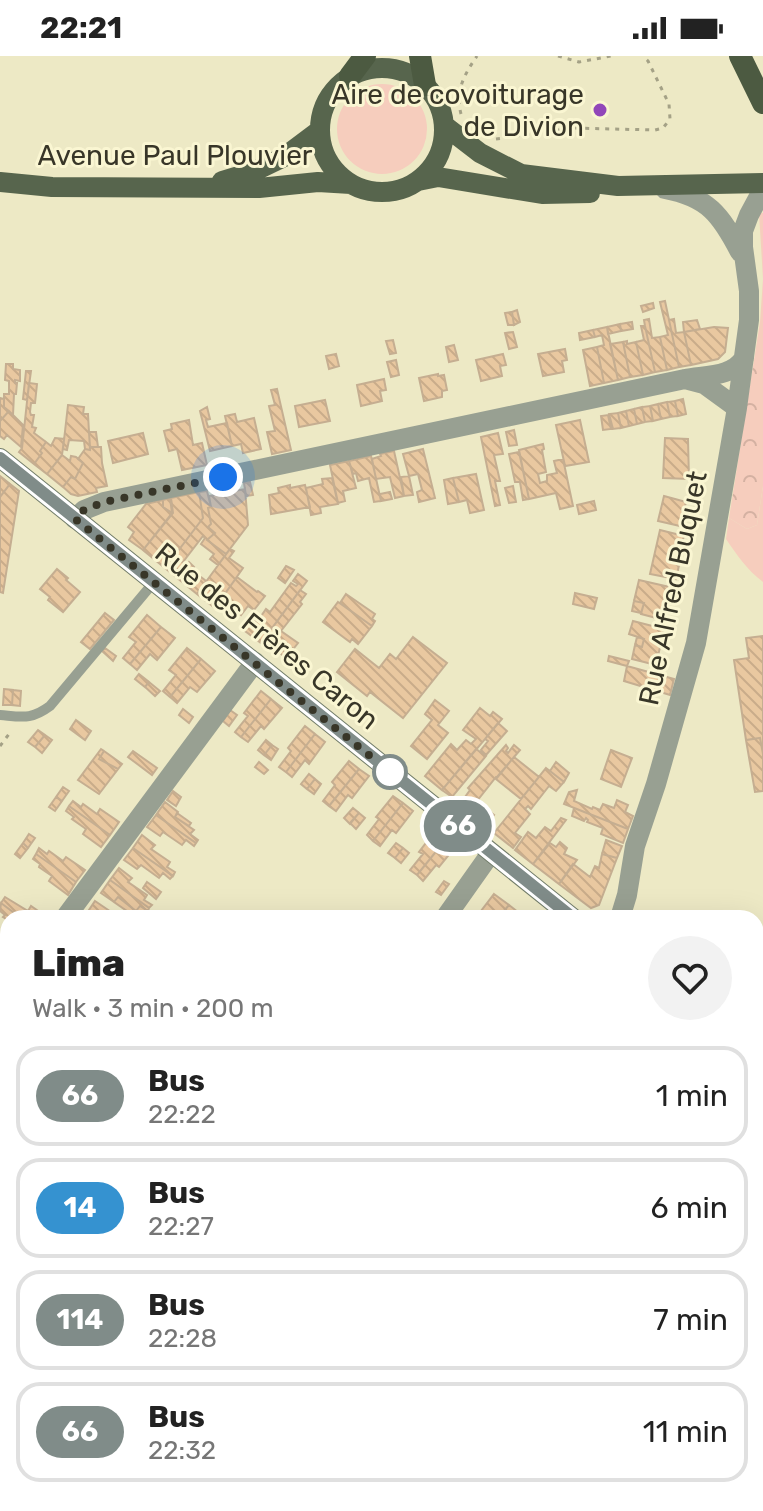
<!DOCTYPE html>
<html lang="en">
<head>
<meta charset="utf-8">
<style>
	:root { --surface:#fff; --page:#f2f2f2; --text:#222; --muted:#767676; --line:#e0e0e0 }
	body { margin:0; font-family:Rubik,sans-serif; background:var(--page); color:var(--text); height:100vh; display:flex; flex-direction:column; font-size:30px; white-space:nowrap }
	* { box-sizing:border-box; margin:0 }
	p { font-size:26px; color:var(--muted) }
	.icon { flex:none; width:44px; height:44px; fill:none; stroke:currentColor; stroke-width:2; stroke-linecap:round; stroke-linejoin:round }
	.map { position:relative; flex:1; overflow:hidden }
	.drawer { position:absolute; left:0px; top:854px; width:764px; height:602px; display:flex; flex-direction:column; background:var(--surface); border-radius:24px 24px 0 0; box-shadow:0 8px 32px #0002 }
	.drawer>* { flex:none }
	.badge { padding:0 16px; border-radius:26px; font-size:28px; line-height:52px }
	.you { position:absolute; width:40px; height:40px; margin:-20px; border:6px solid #fff; border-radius:50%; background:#1a73e8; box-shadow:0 0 0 12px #1a73e833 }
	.map>.badge { position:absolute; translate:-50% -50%; box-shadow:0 0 0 4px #fff }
	.round { display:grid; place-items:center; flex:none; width:84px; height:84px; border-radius:42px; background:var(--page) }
	.headline { display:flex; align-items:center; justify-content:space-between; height:136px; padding:0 32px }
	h1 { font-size:38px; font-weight:800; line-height:60px }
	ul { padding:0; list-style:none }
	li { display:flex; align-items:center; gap:24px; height:100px; margin:0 16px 12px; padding:0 16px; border:4px solid var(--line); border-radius:24px }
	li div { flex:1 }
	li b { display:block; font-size:30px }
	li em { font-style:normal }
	li .badge { min-width:88px; font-weight:700; text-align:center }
	.status { display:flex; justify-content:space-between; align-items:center; height:56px; padding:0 40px; background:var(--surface); direction:ltr }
	.status svg { height:22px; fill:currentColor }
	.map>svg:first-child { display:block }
</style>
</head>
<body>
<div class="status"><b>22:21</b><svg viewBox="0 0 49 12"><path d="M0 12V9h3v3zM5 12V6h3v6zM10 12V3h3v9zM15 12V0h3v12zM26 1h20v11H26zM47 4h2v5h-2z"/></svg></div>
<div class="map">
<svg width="763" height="1455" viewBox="0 0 763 1455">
	<defs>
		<pattern id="forest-crowns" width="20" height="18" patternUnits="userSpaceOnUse" patternTransform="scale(2)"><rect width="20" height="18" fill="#f6cdbd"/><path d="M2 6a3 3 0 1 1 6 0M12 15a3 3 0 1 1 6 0" fill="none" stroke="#d4b1a2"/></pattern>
		<pattern id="building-back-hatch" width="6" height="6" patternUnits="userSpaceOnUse" patternTransform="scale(2)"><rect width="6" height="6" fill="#e9c8a0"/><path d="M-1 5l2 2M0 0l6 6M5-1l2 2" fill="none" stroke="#c9ac8a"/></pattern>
	</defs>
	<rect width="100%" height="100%" fill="#ede9c5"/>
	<!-- grass -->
	<path fill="#f6cdbd" d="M337 73a45 45 0 1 1 90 0a45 45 0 1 1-90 0Z
		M763,430V526C747,514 737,499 726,483L729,462L747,473L757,469Z"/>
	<!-- forest -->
	<path fill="url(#forest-crowns)" d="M759,157H763V430L757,469L747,473L729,462L760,266L763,223Z"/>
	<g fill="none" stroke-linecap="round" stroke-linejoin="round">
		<!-- river -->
		<path stroke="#8ec1a7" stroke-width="34" d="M756,1315L763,1313
			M756,1370L763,1372
			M756,1441L763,1434"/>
	</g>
	<!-- building -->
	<path fill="url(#building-back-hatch)" stroke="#c5ae91" stroke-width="2" d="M665,245L679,311L667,314L660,281L668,279L660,246Z
		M653,247L654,252L643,256L641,250Z
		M517,254L520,266L514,269L512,256Z
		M512,256L514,269H508L505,257Z
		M649,263L652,282L660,281L667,314L655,316L645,270L644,264Z
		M674,263L676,277L684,276L691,309L679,311L669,264Z
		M697,264L700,273L684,276L683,266Z
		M632,266L633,273L621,275L620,268Z
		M620,268L621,275L608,278L607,271Z
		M641,270H645L655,316L643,319L636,286L644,284Z
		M607,271L618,324L604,327L597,291L604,289L602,279L595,281L593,274Z
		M714,271L728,272L725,296L718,303L691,309L684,276Z
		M593,274L595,281L580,284L579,277Z
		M513,276L517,291L509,293L505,277Z
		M393,284L396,297L390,298L386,285Z
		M627,285V288L636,286L643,319L630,321L623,286Z
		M623,286L630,321L618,324L610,288Z
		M454,289L458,304L449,306L446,291Z
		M597,291L604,327L590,330L583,294Z
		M565,293L567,304L562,305L564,316L543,320L538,298Z
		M336,298L339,310L329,313L326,300Z
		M503,298L506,309L500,310L502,320L481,325L476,304Z
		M396,304L399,319L391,321L387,306Z
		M6,308H13V313L20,314V325L15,324V327H17L16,338H14L13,359L4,351V338H9V325L5,324Z
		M26,315H31L27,344L23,343Z
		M438,318V320L444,319L447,334L442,335V341L424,345L419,322Z
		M384,323L386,334L380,335L382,345L361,350L357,329Z
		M29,327L37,328L35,347H31L30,356L31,359H34L32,371L36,372L34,377L46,386L40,395L42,397L34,408L19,396L22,392Z
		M277,333L291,394L272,398L267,376L275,375L269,350L275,349L271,334Z
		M0,342L4,343V351L9,355L0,365Z
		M683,343L686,358L678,360L675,345Z
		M325,344L330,365L299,371L295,350Z
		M675,345L678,360L670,361L667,346Z
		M667,346L670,361L661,363L658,348Z
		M658,348L661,363L653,365L650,350Z
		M68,349L84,351L83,358H88L90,394L85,393L84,385L69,384L67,394L63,393Z
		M650,350L653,365L645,366L642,351Z
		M207,351L210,363L206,364L208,371L227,367L232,390L210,395L200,355Z
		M642,351L645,366L637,368L634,353Z
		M634,353L637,368L629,370L626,355Z
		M9,355L23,369L21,391L7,379L4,383L0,380V365Z
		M626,355L629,370L621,372L618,357Z
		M618,357L621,372L613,373L609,358Z
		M235,358L237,366L254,362L261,393L243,397L241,388L232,390L225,360Z
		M608,359L611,373L603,374L601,360Z
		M189,364L193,389L202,387L207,409L182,414L177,393L169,395L164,375L172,373L171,368Z
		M580,364L589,406L565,410L556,369Z
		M514,374L517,389L509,390L506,376Z
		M89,376H96L98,391H90Z
		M143,377L148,398L113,407L108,385Z
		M498,377L503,398L494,399L500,425H495L500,449L495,450L481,381Z
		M55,382L64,383L62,399L47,418L34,408L42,397L40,395L46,386L51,390Z
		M665,382L688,383L689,423L663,422Z
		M543,388L544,393L542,394L546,416L538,418L540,427L547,425V419L557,417L554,405L563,403L573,450L560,453L556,437L529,443L519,394Z
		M90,391H101L102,407L107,430L96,432L97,436L78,440L71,438L63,431L71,421L75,423L83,407L78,403L85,393L90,394Z
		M423,393L435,442L419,446L417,436L422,434L418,418L409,420L403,398Z
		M394,395L404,440L395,442L390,421L376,423L372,403L381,400L380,398Z
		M519,396L529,443L523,444L520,426H515L509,398Z
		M62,399L70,405L71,400L76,401L83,407L75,423L71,421L63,431L47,418Z
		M371,400L381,445L374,446L369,422L358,425L356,417L353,418L349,405Z
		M349,405L356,432L343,435L345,445L338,447L330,409Z
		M476,418L484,454L470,457L467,444L459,446L453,422Z
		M0,420L10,428L0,441Z
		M409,420L413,439L404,440L401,421Z
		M332,422L338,448L320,451L321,457L311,459L306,432L323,428L322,423Z
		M453,422L459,446L448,448L444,424Z
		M250,426L253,439L246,440L244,427Z
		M10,428L19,435L3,537L0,536V441Z
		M290,429V432L305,429L310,451L271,458L269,439L279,437L278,432Z
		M513,430L516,446L509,447L505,432Z
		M245,433L248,469L226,498L207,484L215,477L208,471L211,468L208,452L211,451L209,440Z
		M207,435L211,451L208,452L211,468L208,471L215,477L207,484L226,498L218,509L210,503L214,498L201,488L205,482L203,480L183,506L187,509L189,506L194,511L192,514L206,525L197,538L165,512L203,462L199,436Z
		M199,436L203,462L165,512L143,494L173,457L171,442Z
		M390,436L392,443L381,445L380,438Z
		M664,440L686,446L680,470L658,465Z
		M170,442L172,457L163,451V444Z
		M163,444V451L172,457L143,494L129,484L134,476L128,471L146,448Z
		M594,445L596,454L579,458L577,449Z
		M660,474L684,480L681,490L683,491L676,523L650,518Z
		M230,493L234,495L229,502L243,512L215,552L197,538Z
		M286,510L294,514L285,527L278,522Z
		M57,513L68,522L66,524L80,536L63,556L48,544L50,541L40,533Z
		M298,518L307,525L261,587L241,572L250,561L257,566L266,553L270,556L291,527L296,530L298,528L293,525Z
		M237,521L257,536L258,535L265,540L254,554L248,550L241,559L221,543Z
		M639,524L674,532L664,564L641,558L644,547L634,545Z
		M300,534L306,538L300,546L302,548L281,575L298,587L286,602L276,594L274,596L261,587Z
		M575,537L597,542L594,553L573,548Z
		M346,538L375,558L372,563L375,565L372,570L340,547Z
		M634,545L644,547L641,557L632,555Z
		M338,546L372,570L358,588L352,583L350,586L323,566Z
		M105,557L114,564L90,593L81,586Z
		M147,559L161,571L130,608L123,602L136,586L129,581Z
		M633,565L664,573L656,609L632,603L635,589L642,591L644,583L629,578Z
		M161,571L175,582L157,604L150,598L137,614L130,608Z
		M763,580V698L760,682L746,684L734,604L749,602L746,582Z
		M413,581L447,607L403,662L370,636L367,640L337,616L355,593L379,612L390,598L396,603Z
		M637,581L644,583L642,591L635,589Z
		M105,592L116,600L113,605L102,595Z
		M187,592L201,603L170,641L163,635L176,619L169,614Z
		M609,600L629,605L627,610L608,605Z
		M201,603L215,615L197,636L190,631L177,647L170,641Z
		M627,610L674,623L670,639L624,625Z
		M139,618L149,626L145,631L135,623Z
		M149,626L160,635L155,640L145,631Z
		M4,633L13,634L12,649H3Z
		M13,634L21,635L20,650L12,649Z
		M261,635L271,643L241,681L235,676L248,660L244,657Z
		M271,643L282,652L264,673L261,670L248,686L241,681Z
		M435,644L449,655L438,669L448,677L427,703L411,690L432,664L425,658Z
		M480,652L490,660L493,656L502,663L442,734L425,720L451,688L457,694L466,684L471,688L476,683L463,674Z
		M183,653L193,661L189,667L179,659Z
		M230,654L237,659L229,670L223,665Z
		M76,664L91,675L85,684L70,673Z
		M498,667L507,675L486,699L481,694L488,685L485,683Z
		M305,670L315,678L286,716L279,711L291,695L288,692Z
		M38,674L45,679L35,691L28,686Z
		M315,678L325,686L309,708L305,704L292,721L286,716Z
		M45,679L52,684L42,697L35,691Z
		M760,682L763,698V735L755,736L746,684Z
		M266,684L272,689L264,699L258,694Z
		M272,689L278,693L271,704L264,699Z
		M506,689L508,692L506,695L508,697L514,689L520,694L497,721H496L469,755L460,748L470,734L468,732Z
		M101,693L104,695L99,703L118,713L99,738L78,724Z
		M476,693L486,700L452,741L442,734Z
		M611,694L632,702L621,731L601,723Z
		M104,695L122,708L118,713L99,703Z
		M133,695L157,712L152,719L128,701Z
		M514,701L539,721L521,743L496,723Z
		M349,705L359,713L329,750L323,745L335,729L332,726Z
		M259,706L268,714L264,718L255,711Z
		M556,706L569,717L564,726L550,715Z
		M546,712L564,726L556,735L549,730L531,753L528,750L525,753L530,758L515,777L521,781L513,792L494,777Z
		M359,713L369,720L352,742L348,739L336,755L329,750Z
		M309,718L315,723L307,733L301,728Z
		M315,723L321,728L314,738L307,733Z
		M63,731L69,735L62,745L56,741Z
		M577,734L574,745L592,753L593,751L600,754L603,748L614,752L617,744L628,749L625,756L633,760L628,773L564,748L569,736Z
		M173,735L181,741L176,750L167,744Z
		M393,740L403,747L373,785L367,779L379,763L376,761Z
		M56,741L62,745L55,755L49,751Z
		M73,745L81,751L83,748L97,758L100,753L119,766L110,779L69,750Z
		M165,746L178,756L175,761L194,774L190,778L198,784L196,787L156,759Z
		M403,747L413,755L396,777L392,774L380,790L373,785Z
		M69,750L110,779L101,791L83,778L86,773L72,763L74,761L66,755Z
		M484,751L494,759L486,769L476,761Z
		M353,752L359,757L350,768L344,762Z
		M574,752L628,773L623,787L601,778L603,772L587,766L588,764L586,762L584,765L572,760Z
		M177,757L191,767L189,770L175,761Z
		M359,757L365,762L356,773L350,767Z
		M156,759L196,787L194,790L186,784L182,789L163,776L160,780L147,771Z
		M561,762L566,764L533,808L515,794L528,776L536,782L545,771L551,775Z
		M436,774L447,782L417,819L410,814L423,798L419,796Z
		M29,778L35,782L28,792L23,787Z
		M142,779L155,789L151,793L170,806L167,811L175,816L173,820L133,792Z
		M447,782L456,790L439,811L436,809L423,825L417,819Z
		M606,784L622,790L617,802L602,798Z
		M560,786L567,792L564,798L577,804L559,828L533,808L550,787L556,791Z
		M23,787L28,792L20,802L15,798Z
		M396,787L403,792L395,802L388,797Z
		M39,792L47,798L49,795L63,805L66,801L85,814L76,826L36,798Z
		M133,792L173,820L170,823L163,817L159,822L141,809L137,813L124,804Z
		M403,792L409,797L401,807L395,802Z
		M36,798L76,826L68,839L49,825L52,820L39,811L40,808L33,803Z
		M602,798L617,802L599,849L591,852L559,828L573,808L590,821L595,810L599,812Z
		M119,812L132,822L128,826L147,839L144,844L152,849L149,852L110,824Z
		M110,824L149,852L148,855L140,850L136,855L118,841L114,846L101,837Z
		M444,825L449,828L441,839L436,836Z
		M147,826L161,836L156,843L143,832Z
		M494,838L509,849L498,862H481L478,859Z
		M5,841L28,855L31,850L48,862H21L1,847Z
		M118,841L136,855L140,850L148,855L143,862H132L134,860L114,846Z
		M95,845L114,858L111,862H88L85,860Z
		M1,847L21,862H8V864L3,861L5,859L0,855Z
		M509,849L523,860L521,862H498Z
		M0,906L8,912V924L3,930L0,928Z
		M759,955L763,957L762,1005L756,1002V989L760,979L756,977V962Z
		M0,981L8,987V1009L0,1003Z
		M0,1003L8,1009V1018L4,1015L0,1020Z
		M1,1030L8,1036V1045L4,1042L2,1045L0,1044Z
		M2,1380L8,1385V1395L0,1389Z
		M0,1389L8,1395V1404L0,1398Z
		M77,1448H84L86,1449L82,1455H72Z
		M268,1448H298L295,1455H274L266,1452Z
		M340,1448H367L364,1455H332L334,1452L337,1453Z"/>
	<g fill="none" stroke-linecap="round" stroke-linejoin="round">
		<!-- path -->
		<path stroke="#a4a186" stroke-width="3" stroke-dasharray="4 6" stroke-linecap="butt" d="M558,0L579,6L611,0
			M461,58C455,35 464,19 477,0
			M496,83L572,72L655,74L663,72L670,63L669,48L648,5L643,0
			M0,690L12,674
			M756,889L763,890"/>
		<!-- service -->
		<path stroke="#98a092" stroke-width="10" d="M0,659C23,661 31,664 50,650L154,526
			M0,1449L8,1455"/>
		<!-- minor -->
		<path stroke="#98a092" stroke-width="20" d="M665,133C708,141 721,159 740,196
			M685,323L704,328L737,352
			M75,463L84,454L104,446L685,323C705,319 733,321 744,302
			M65,862L255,606
			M445,862L491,797
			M620,862L627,839L635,790L656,728L696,587L737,352L749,264V235L743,191V175L749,159L763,133
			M0,950L8,939
			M28,1455L33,1448
			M245,1455L249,1448"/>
		<!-- secondary -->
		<path stroke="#727d6a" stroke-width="20" d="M0,402L573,862
			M756,923L763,924"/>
		<!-- primary -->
		<path stroke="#57654d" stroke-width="20" d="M320 74a62 62 0 1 1 124 0a62 62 0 1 1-124 0Z
			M445,70L480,97L521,118L618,130L763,127
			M222,125L255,115L284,101L320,74
			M418,125L438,121L542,138L590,137
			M0,126L52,131L259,132L318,126L351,128"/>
		<!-- trunk -->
		<path stroke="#4c5a41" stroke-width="22" d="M420,0L425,29
			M740,0L763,47
			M350,20L365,0"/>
	</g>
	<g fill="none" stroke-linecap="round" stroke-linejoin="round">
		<defs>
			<path id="line" d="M0,402L573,862"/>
		</defs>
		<!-- line casing -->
		<use href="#line" stroke="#fff" stroke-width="18"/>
		<!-- line -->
		<use href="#line" stroke="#808c89" stroke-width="12"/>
		<!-- walk -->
		<path stroke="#383628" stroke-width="8" stroke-dasharray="0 14.4" d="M223,421L104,446L84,454L75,463L390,716"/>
	</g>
	<!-- markers -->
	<circle fill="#9247b9" stroke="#faf6d2" stroke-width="3" cx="600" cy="54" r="8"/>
	<circle fill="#fff" stroke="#808c89" stroke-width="4" cx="390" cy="716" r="16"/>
	<g text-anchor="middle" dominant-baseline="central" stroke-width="6" stroke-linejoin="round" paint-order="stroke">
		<!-- poi labels -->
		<g font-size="28" fill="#383628" stroke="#faf6d2" text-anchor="end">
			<text x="584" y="38">Aire de covoiturage<tspan x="584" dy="32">de Divion</tspan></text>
		</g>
		<!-- street labels -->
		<g font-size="28" fill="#383628" stroke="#faf6d2">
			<text x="175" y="99">Avenue Paul Plouvier</text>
			<text transform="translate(673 532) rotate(-78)">Rue Alfred Buquet</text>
			<text transform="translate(267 580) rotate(39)">Rue des Frères Caron</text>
		</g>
	</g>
</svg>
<div class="you" style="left:223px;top:421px"></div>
<b class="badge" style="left:458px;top:770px;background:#808c89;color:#fff">66</b>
<section class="drawer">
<div class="headline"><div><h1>Lima</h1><p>Walk · 3 min · 200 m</p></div><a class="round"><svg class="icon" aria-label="heart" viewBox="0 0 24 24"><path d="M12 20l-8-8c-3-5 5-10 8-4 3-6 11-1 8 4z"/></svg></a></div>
<ul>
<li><span class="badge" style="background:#808c89;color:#fff">66</span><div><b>Bus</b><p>22:22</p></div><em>1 min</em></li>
<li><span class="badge" style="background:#3592d0;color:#fff">14</span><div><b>Bus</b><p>22:27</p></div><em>6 min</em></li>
<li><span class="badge" style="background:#808c89;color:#fff">114</span><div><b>Bus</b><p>22:28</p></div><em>7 min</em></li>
<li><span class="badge" style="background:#808c89;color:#fff">66</span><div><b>Bus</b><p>22:32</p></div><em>11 min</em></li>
</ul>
</section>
</div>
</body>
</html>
